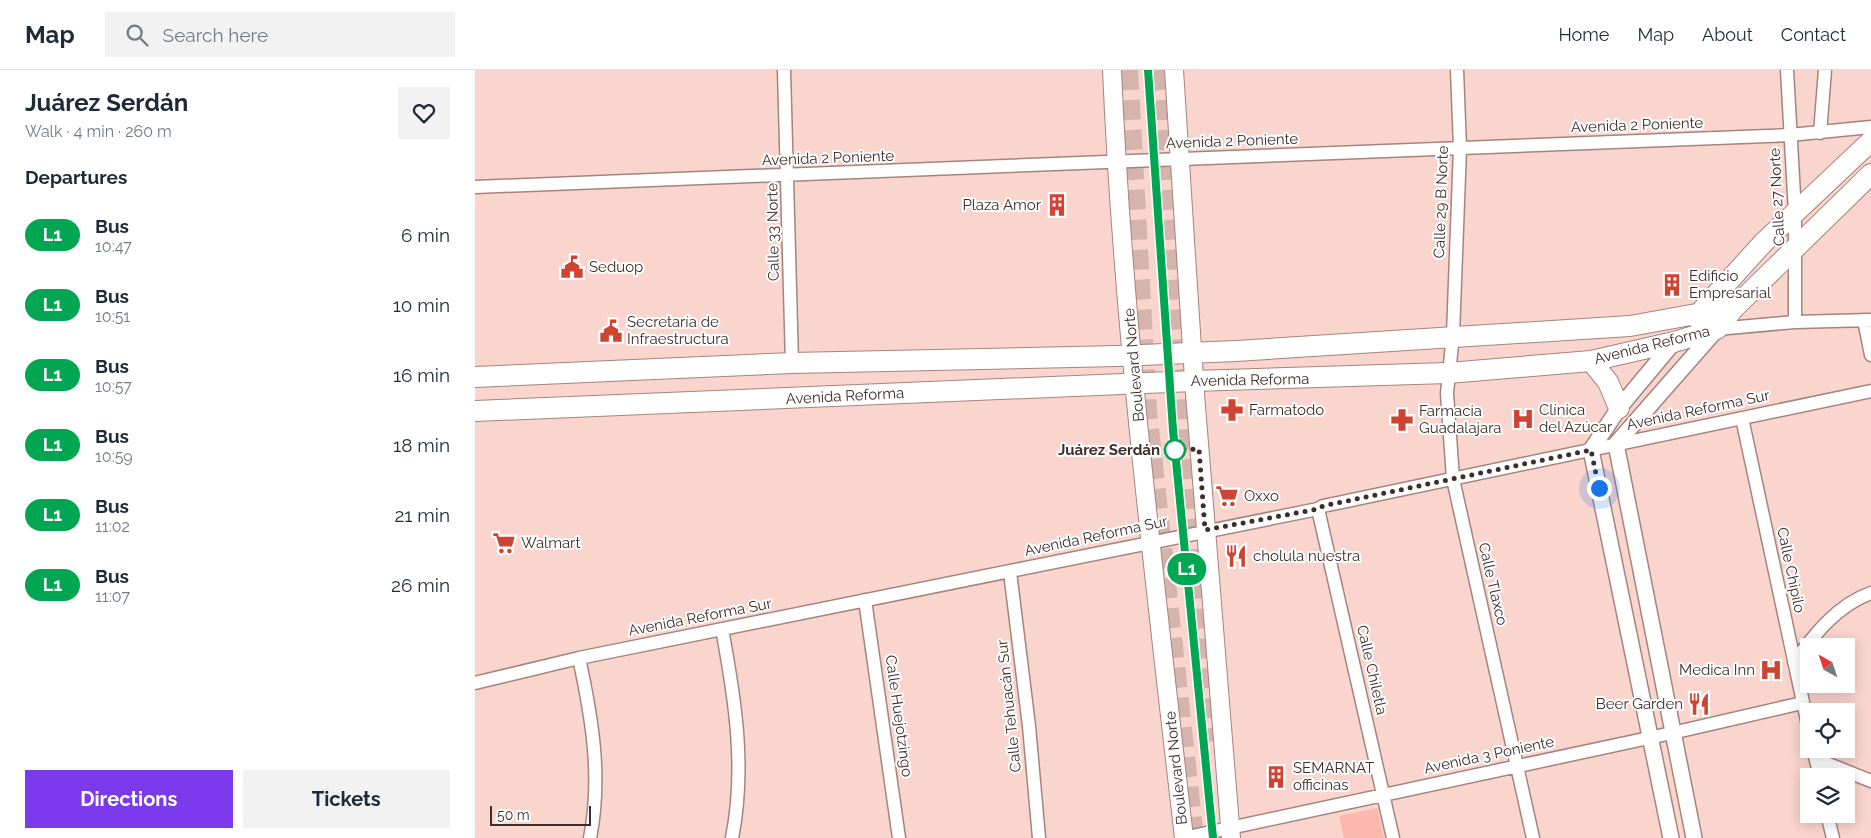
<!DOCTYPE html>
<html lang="en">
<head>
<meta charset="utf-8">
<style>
	:root { --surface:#fff; --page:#f2f2f3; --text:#1f2937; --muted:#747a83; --line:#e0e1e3; --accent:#7c3aed }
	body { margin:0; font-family:Raleway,sans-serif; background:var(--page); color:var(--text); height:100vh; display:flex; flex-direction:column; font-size:19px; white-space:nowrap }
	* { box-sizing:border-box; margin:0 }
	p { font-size:16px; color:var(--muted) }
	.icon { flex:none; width:28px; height:28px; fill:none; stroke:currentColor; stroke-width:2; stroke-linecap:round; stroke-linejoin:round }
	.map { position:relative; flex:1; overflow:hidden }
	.side { display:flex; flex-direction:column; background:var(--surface); width:475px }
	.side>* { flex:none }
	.badge { padding:0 10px; border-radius:16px; font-size:18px; line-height:32px }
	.needle { width:32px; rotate:320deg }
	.controls { position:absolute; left:1325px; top:568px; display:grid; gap:10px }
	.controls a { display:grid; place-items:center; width:55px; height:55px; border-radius:0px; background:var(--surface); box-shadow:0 2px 12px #0003; font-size:25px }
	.scale { position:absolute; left:15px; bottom:12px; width:101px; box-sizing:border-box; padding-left:5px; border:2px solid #3c2e2b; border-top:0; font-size:14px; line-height:18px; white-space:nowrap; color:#3c2e2b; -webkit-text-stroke:4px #fff; paint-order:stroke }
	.you { position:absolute; width:25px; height:25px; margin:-12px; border:4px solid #fff; border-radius:50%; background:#1a73e8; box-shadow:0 0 0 8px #1a73e833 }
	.map>.badge { position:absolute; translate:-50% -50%; box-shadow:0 0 0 2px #fff }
	h2 { padding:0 25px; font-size:19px; line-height:45px }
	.round { display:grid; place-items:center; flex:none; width:52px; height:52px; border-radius:0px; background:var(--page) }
	.overview { display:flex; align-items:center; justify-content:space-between; height:85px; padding:0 25px }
	h1 { font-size:24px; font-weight:700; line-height:38px }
	.cta { display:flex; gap:10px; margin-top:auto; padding:10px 25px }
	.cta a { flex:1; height:58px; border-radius:0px; background:var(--accent); color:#fff; font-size:20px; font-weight:700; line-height:58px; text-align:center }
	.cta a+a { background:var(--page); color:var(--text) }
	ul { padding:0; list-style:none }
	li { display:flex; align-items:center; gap:15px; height:70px; padding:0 25px }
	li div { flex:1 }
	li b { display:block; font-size:19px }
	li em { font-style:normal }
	li .badge { min-width:55px; font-weight:700; text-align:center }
	header { display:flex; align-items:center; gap:30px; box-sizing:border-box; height:70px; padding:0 25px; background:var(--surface); border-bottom:1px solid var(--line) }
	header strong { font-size:24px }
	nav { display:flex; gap:28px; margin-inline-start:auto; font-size:18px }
	.search { width:350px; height:45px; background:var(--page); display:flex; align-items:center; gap:12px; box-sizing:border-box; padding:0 18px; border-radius:0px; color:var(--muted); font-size:19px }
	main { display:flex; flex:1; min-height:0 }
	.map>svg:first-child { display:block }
</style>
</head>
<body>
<header>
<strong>Map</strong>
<div class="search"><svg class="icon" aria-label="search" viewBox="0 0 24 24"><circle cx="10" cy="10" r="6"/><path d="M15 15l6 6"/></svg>Search here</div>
<nav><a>Home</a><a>Map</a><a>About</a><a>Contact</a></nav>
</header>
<main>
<section class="side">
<div class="overview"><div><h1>Juárez Serdán</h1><p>Walk · 4 min · 260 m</p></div><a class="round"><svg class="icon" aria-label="heart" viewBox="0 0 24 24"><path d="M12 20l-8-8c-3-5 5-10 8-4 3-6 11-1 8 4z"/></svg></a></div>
<h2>Departures</h2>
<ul>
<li><span class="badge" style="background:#00a651;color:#fff">L1</span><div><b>Bus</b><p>10:47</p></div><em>6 min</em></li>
<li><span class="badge" style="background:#00a651;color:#fff">L1</span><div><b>Bus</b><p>10:51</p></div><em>10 min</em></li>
<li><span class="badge" style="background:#00a651;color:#fff">L1</span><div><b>Bus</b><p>10:57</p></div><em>16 min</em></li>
<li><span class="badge" style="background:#00a651;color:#fff">L1</span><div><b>Bus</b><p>10:59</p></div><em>18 min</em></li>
<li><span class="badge" style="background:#00a651;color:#fff">L1</span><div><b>Bus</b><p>11:02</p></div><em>21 min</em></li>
<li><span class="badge" style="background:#00a651;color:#fff">L1</span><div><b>Bus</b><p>11:07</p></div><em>26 min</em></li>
</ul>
<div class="cta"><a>Directions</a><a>Tickets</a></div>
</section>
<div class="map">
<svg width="1396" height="768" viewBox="0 0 1396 768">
	<rect width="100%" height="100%" fill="#fad5ce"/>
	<!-- green -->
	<path fill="#fcb8ac" d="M902,738L909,768H869L864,746Z"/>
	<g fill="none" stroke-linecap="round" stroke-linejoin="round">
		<!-- primary-tunnel -->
		<path stroke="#d4b4ad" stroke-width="20" stroke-dasharray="20 10" stroke-linecap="butt" d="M653,0L672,340L719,768
			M686,0L720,464L740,671"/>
		<defs>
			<path id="minor" d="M309,0L317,293
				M982,0L985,78L978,265L972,323L978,409L1058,768
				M1312,0L1320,143V252
				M1345,63L1350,0
				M0,117L1315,65L1396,57
				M1389,250L1396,285
				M1242,259L1320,252L1396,250
				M1267,348L1334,660
				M843,439L918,768
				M535,502L554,656L564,768
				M390,530L424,768
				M247,559C260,629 271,698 257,768
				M104,588C117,648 127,707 115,768
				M1319,592C1340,564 1362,535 1396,523
				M0,613L104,588L843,439L848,436L1396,321
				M1338,679L1345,706
				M1341,689L1396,711
				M1352,744L1358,768
				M708,768L1197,663L1327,633"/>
			<path id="tertiary" d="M1196,768L1116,380L1144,338L1199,272
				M1219,768L1141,374L1242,259"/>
			<path id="secondary" d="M637,0C648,257 680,513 709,768
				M699,0L720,324L756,768"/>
			<path id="primary" d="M1221,247L1289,172L1396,71
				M1116,291L1133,312L1144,338
				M0,307L317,293L643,286L761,281L1155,256L1260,237
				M0,341L719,311L973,303L1116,291L1199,272L1242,259L1260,237L1396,104"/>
		</defs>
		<!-- minor casing -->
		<use href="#minor" stroke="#a6847e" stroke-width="15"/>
		<!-- tertiary casing -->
		<use href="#tertiary" stroke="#a6847e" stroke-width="18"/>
		<!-- secondary casing -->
		<use href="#secondary" stroke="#a6847e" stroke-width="20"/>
		<!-- primary casing -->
		<use href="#primary" stroke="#a6847e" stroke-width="22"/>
		<!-- minor -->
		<use href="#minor" stroke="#fff" stroke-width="12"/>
		<!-- tertiary -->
		<use href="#tertiary" stroke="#fff" stroke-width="15"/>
		<!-- secondary -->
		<use href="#secondary" stroke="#fff" stroke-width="18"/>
		<!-- primary -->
		<use href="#primary" stroke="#fff" stroke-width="20"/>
	</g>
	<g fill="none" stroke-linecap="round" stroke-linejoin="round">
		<defs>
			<path id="line" d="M673,0L698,360L738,768"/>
		</defs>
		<!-- line casing -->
		<use href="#line" stroke="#fff" stroke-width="11"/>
		<!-- line -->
		<use href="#line" stroke="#00a651" stroke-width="8"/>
		<!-- walk -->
		<path stroke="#3c2e2b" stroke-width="5" stroke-dasharray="0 9" d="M700,380L724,379L730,460L843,439L848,436L1116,380L1124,418"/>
	</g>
	<!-- icons -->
	<defs>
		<symbol id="building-bare" viewBox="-9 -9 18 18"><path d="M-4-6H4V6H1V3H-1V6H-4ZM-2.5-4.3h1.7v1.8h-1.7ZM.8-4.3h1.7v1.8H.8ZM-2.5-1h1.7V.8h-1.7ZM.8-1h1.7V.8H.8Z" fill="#cf4333" stroke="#fff" stroke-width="2.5" paint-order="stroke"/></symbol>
		<symbol id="civic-bare" viewBox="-9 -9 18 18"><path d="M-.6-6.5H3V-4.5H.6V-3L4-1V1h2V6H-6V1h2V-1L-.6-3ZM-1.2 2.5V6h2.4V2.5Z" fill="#cf4333" stroke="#fff" stroke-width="2.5" paint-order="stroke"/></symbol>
		<symbol id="pharmacy-bare" viewBox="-9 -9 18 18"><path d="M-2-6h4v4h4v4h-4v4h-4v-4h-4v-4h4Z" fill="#cf4333" stroke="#fff" stroke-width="2.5" paint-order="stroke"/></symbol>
		<symbol id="hospital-bare" viewBox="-9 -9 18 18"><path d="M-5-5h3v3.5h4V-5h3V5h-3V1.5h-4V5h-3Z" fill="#cf4333" stroke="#fff" stroke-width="2.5" paint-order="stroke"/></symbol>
		<symbol id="supermarket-bare" viewBox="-9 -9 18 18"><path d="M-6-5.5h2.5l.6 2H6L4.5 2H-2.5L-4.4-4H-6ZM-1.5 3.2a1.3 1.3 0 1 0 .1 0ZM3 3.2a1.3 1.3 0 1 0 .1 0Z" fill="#cf4333" stroke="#fff" stroke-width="2.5" paint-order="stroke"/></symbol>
		<symbol id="restaurant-bare" viewBox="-9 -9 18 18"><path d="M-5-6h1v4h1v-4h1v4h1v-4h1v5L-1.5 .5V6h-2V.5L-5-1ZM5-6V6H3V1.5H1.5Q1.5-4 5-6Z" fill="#cf4333" stroke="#fff" stroke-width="2.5" paint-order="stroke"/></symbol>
	</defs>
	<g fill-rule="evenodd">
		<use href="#building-bare" x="566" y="119" width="32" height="32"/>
		<use href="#civic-bare" x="81" y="181" width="32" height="32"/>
		<use href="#building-bare" x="1181" y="199" width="32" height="32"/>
		<use href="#civic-bare" x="120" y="245" width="32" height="32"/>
		<use href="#pharmacy-bare" x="741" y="324" width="32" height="32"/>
		<use href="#hospital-bare" x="1032" y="333" width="32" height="32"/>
		<use href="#pharmacy-bare" x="911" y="334" width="32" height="32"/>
		<use href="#supermarket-bare" x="736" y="410" width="32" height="32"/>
		<use href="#supermarket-bare" x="13" y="457" width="32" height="32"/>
		<use href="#restaurant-bare" x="745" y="470" width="32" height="32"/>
		<use href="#hospital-bare" x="1280" y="584" width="32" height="32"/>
		<use href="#restaurant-bare" x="1208" y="618" width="32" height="32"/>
		<use href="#building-bare" x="785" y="691" width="32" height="32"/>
	</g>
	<!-- markers -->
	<circle fill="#fff" stroke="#00a651" stroke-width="2.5" cx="700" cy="380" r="10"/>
	<g text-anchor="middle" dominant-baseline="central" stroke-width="4" stroke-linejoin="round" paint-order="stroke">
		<!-- street labels -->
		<g font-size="15" fill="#3c2e2b" stroke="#fff">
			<text transform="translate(1162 55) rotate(-2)">Avenida 2 Poniente</text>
			<text transform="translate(757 71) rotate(-2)">Avenida 2 Poniente</text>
			<text transform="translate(353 88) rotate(-2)">Avenida 2 Poniente</text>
			<text transform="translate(1302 127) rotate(-93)">Calle 27 Norte</text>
			<text transform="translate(966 132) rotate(-88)">Calle 29 B Norte</text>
			<text transform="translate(298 162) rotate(-91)">Calle 33 Norte</text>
			<text transform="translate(1177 275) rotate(-14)">Avenida Reforma</text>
			<text transform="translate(659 295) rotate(-95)">Boulevard Norte</text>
			<text transform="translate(775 310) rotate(-1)">Avenida Reforma</text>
			<text transform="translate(370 326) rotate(-3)">Avenida Reforma</text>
			<text transform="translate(1223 340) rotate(-12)">Avenida Reforma Sur</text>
			<text transform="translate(621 466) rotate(-12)">Avenida Reforma Sur</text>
			<text transform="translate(1316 500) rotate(78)">Calle Chipilo</text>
			<text transform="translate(1018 514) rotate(77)">Calle Tlaxco</text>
			<text transform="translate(225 547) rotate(-11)">Avenida Reforma Sur</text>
			<text transform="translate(897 600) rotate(77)">Calle Chiletla</text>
			<text transform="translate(534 636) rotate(-96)">Calle Tehuacán Sur</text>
			<text transform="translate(424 646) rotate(82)">Calle Huejotzingo</text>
			<text transform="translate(1014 685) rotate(-12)">Avenida 3 Poniente</text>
			<text transform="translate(701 698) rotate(-96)">Boulevard Norte</text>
		</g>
		<!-- poi labels -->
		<g font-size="15" fill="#3c2e2b" stroke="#fff" text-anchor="start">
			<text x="566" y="135" text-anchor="end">Plaza Amor</text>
			<text x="114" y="197">Seduop</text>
			<text x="1214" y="206">Edificio<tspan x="1214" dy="17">Empresarial</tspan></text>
			<text x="152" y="252">Secretaría de<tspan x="152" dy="17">Infraestructura</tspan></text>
			<text x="774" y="340">Farmatodo</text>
			<text x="1064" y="340">Clínica<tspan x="1064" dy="17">del Azúcar</tspan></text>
			<text x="944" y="341">Farmacia<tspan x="944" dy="17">Guadalajara</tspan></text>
			<text x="769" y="426">Oxxo</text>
			<text x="46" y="473">Walmart</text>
			<text x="778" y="486">cholula nuestra</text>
			<text x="1280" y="600" text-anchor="end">Medica Inn</text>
			<text x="1208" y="634" text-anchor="end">Beer Garden</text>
			<text x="818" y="698">SEMARNAT<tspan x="818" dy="17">officinas</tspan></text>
		</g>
		<!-- stop labels -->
		<g font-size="15" font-weight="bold" fill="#3c2e2b" stroke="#fff" text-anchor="end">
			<text x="685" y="380">Juárez Serdán</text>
		</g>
	</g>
</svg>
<div class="controls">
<a><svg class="needle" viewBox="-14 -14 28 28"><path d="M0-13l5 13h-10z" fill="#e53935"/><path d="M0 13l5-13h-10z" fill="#747a83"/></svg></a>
<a><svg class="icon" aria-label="locate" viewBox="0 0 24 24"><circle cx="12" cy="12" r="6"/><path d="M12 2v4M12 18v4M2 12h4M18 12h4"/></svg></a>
<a><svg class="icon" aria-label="layers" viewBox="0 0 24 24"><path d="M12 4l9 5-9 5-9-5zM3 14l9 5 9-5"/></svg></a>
</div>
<div class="scale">50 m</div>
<div class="you" style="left:1124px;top:418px"></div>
<b class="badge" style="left:712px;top:499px;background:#00a651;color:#fff">L1</b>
</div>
</main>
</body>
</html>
